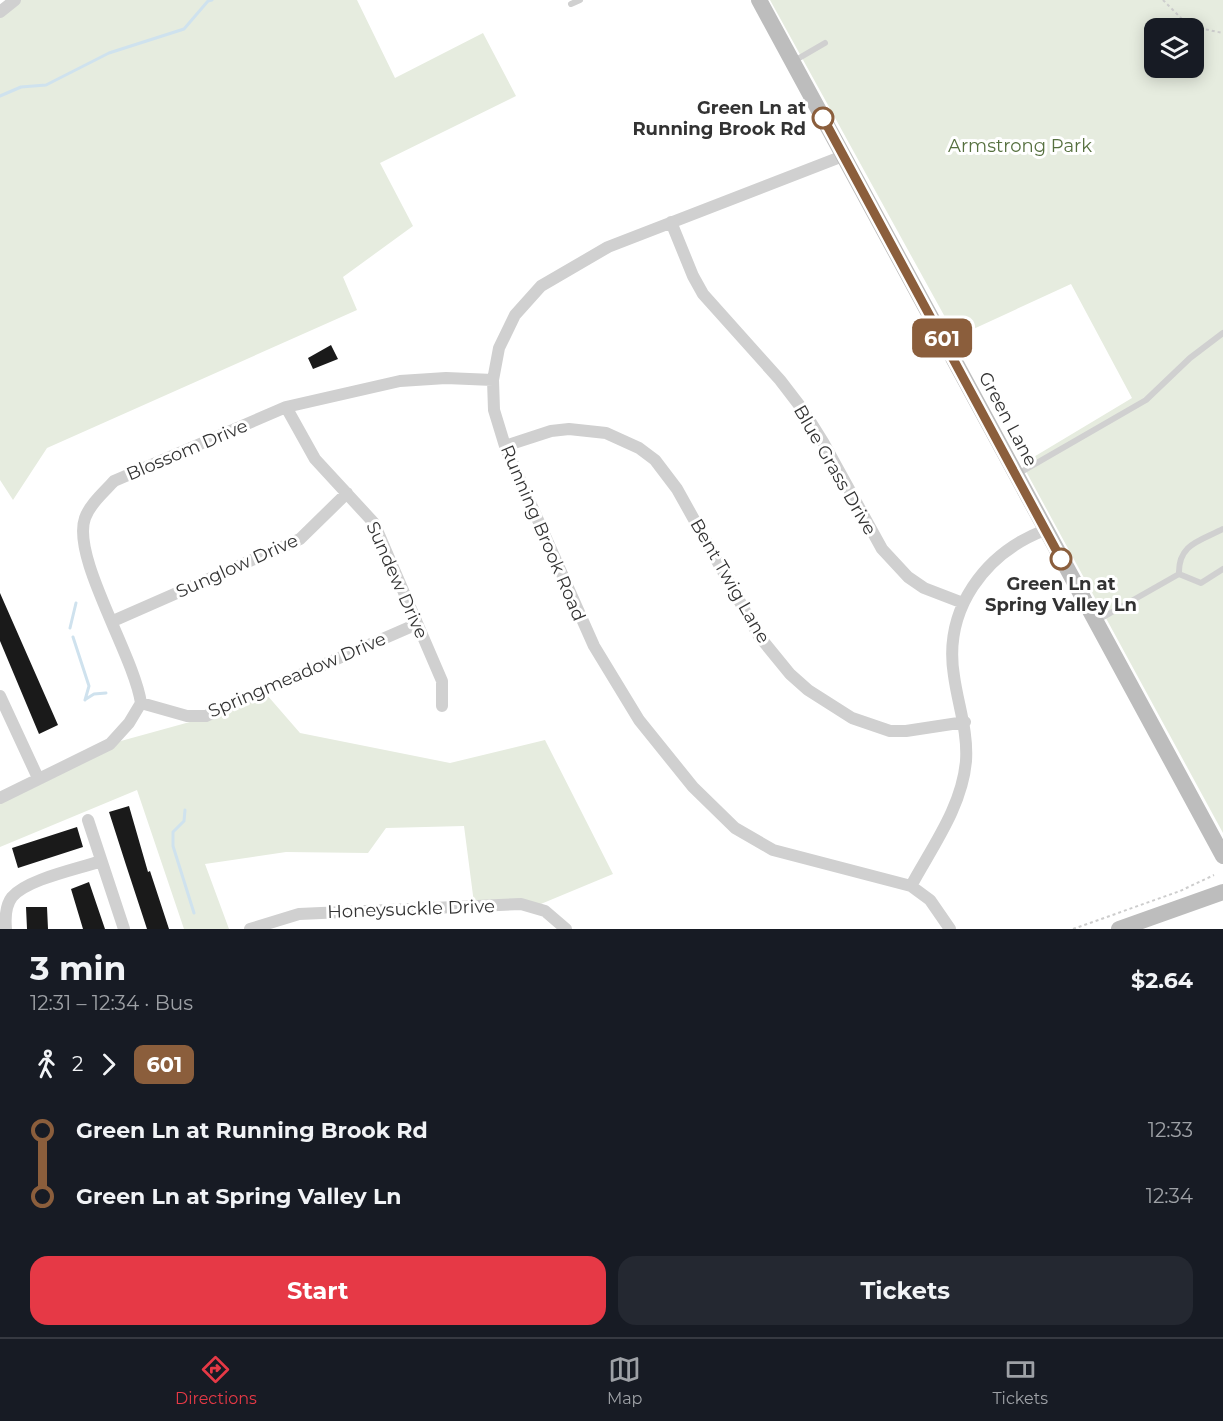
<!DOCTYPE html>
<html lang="en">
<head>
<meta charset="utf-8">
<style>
	:root { --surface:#171b24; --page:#242831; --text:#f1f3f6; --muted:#9ea1a6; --line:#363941; --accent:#e63946 }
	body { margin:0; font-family:Montserrat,sans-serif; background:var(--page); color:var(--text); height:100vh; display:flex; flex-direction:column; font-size:22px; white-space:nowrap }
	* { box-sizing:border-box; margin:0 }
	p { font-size:20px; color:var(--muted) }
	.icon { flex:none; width:33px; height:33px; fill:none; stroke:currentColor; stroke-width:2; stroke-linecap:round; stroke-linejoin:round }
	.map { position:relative; height:929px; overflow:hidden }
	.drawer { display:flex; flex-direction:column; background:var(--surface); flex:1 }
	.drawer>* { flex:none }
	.badge { padding:0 12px; border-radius:9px; font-size:21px; line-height:39px }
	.fabs { position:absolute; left:1144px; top:18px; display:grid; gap:12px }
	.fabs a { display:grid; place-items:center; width:60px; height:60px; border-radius:12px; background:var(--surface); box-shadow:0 3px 15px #0003; font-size:30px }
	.map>.badge { position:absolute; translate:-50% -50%; box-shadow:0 0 0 3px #fff }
	.legs { display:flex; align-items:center; gap:9px; height:66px; padding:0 30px; font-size:20px }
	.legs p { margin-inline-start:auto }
	.head { display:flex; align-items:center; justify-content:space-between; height:102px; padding:0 30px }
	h1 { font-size:33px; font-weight:700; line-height:45px }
	.action { display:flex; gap:12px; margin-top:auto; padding:12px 30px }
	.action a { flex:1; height:69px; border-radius:18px; background:var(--accent); color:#fff; font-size:24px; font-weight:700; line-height:69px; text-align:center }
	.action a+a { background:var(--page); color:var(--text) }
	ul { padding:0 30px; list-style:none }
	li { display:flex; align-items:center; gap:21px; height:66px; font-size:22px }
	li i { display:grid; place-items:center; width:9px; height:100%; margin:0 8px; background:currentColor }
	li i::after { content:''; width:15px; height:15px; margin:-8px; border:4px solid; border-radius:50%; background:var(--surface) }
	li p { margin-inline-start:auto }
	li:first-child i { background:linear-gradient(#0000 50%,currentColor 0) }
	li:last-child i { background:linear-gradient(currentColor 50%,#0000 0) }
	.menu { display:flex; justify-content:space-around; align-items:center; height:84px; border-top:2px solid var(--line); background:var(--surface); font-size:16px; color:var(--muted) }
	.menu a { display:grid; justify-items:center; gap:3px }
	.menu .selected { color:var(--accent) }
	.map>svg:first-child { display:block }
</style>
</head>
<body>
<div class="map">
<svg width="1223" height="929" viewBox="0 0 1223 929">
	<rect width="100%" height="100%" fill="#fff"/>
	<!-- green -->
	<path fill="#e6ecdf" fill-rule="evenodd" d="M12,0H357L395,78L483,33L516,96L380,163L413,226L343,277L357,310L47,448L13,500L0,480V12Z
		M770,0H1223V833L1022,464L1132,398L1071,284L956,337ZM1155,28H1194V68H1155Z
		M267,695L300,733L450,763L545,740L613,874L536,906L474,903L464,826L386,828L368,853L286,852L205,864L229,929H184L137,790L0,847V799L110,744L197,720Z"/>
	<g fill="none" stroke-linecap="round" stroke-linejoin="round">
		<!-- stream -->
		<path stroke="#cfe2ee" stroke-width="3" d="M0,96L21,87L46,85L109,53L184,29L208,1L212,0
			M70,628L76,603
			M73,637L89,686L85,700
			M86,699L94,694L106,693
			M185,810L184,821L173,832V846L194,913"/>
	</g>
	<!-- building -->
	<path fill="#1a1a1a" d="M331,345L338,359L313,369L308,358Z
		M0,593L58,725L39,734L0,641Z
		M129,806L148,872L150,871L169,929H147L126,865L109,812Z
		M77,827L83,847L18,868L12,848Z
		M89,882L105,929H83L71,889Z
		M26,907H47L48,929H27Z"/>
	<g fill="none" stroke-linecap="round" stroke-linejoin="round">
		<!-- path -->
		<path stroke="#cdcdcd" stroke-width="2" stroke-dasharray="3 3" stroke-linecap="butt" d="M1163,0L1189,26L1223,33
			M1073,929L1180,891L1214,875"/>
		<!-- lane -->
		<path stroke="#d0d0d0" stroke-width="6" d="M571,4L580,0
			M794,61L825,43
			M1016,475L1146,400L1190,358L1223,333
			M1179,574C1178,544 1200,541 1223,529
			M1179,574L1201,583L1223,569
			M1098,620L1179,574"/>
		<!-- street -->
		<path stroke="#d0d0d0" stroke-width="12" d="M0,12L15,0
			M843,156L608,247L541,286L515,315L499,348L493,380L494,410L505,446L594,646L639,720L693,787L735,828L773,850L911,886L930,900L950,929
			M671,222L693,276L703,294L780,380L803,410L823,442L882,549L908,577L924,588L963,603
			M286,407L315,459L374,523L442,681V706
			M505,446L551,431L569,429L606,433L639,448L655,460L677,489L759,636L790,674L808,690L852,718L890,731H906L965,722
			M113,621L300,539L347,493
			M0,696L38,778
			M141,703L187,716H206L417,624
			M0,798L110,744L129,723L141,703C134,655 71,557 85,518C90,504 104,492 114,481L286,407L400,381L446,378L493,380
			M88,820L124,929
			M911,886C932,847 962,807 966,761C968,731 958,705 954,676C943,609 985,553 1045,530
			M6,929C5,918 5,906 12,897C27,879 78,869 101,861
			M250,929L299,914L521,904L545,911L566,929"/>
		<!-- secondary -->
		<path stroke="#bdbdbd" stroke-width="16" d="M759,0L1223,856
			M1119,929L1223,892"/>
	</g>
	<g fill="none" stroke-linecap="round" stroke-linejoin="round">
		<defs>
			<path id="line-1" d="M823,118L1061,559"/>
		</defs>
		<!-- line-1 casing -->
		<use href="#line-1" stroke="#fff" stroke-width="14"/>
		<!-- line-1 -->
		<use href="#line-1" stroke="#8b5e3c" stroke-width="9"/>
	</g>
	<!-- markers -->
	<g fill="#fff" stroke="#8b5e3c" stroke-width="3">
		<circle cx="823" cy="118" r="10"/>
		<circle cx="1061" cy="559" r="10"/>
	</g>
	<g text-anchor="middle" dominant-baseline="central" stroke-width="6" stroke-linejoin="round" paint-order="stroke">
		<!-- stop labels -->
		<g font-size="18" font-weight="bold" fill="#333" stroke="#fff" text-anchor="end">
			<text x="806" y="108">Green Ln at<tspan x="806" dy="21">Running Brook Rd</tspan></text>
			<text x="1061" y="584" text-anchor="middle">Green Ln at<tspan x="1061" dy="21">Spring Valley Ln</tspan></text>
		</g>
		<!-- park labels -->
		<g font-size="18" fill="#56703f" stroke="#fff">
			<text x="1020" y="146">Armstrong Park</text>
		</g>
		<!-- street labels -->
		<g font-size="18" fill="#333" stroke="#fff">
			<text transform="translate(1008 419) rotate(62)">Green Lane</text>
			<text transform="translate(187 450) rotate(-23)">Blossom Drive</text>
			<text transform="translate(835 470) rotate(60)">Blue Grass Drive</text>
			<text transform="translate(543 533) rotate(67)">Running Brook Road</text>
			<text transform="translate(237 566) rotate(-24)">Sunglow Drive</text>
			<text transform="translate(397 580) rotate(66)">Sundew Drive</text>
			<text transform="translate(730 581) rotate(60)">Bent Twig Lane</text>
			<text transform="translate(297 675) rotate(-23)">Springmeadow Drive</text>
			<text transform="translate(411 909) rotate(-2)">Honeysuckle Drive</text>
		</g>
	</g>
</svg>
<div class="fabs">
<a><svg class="icon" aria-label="layers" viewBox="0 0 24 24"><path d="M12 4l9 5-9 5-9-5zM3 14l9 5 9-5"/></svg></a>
</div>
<b class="badge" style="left:942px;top:338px;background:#8b5e3c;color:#fff">601</b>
</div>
<section class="drawer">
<div class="head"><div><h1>3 min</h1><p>12:31 – 12:34 · Bus</p></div><b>$2.64</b></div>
<div class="legs"><svg class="icon" aria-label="walk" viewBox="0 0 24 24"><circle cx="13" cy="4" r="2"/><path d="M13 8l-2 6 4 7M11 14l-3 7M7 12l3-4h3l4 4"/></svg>2<svg class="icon" aria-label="forward" viewBox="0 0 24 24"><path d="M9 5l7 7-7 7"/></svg><b class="badge" style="background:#8b5e3c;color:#fff">601</b></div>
<ul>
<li><i style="color:#8b5e3c"></i><b>Green Ln at Running Brook Rd</b><p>12:33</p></li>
<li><i style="color:#8b5e3c"></i><b>Green Ln at Spring Valley Ln</b><p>12:34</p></li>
</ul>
<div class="action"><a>Start</a><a>Tickets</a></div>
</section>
<nav class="menu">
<a class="selected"><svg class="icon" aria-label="directions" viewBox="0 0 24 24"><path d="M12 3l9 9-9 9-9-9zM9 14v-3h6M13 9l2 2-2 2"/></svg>Directions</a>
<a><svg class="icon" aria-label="map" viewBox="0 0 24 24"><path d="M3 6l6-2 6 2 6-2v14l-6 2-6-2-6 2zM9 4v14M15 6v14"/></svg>Map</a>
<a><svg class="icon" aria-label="tickets" viewBox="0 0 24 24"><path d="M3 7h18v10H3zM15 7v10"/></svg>Tickets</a>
</nav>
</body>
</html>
